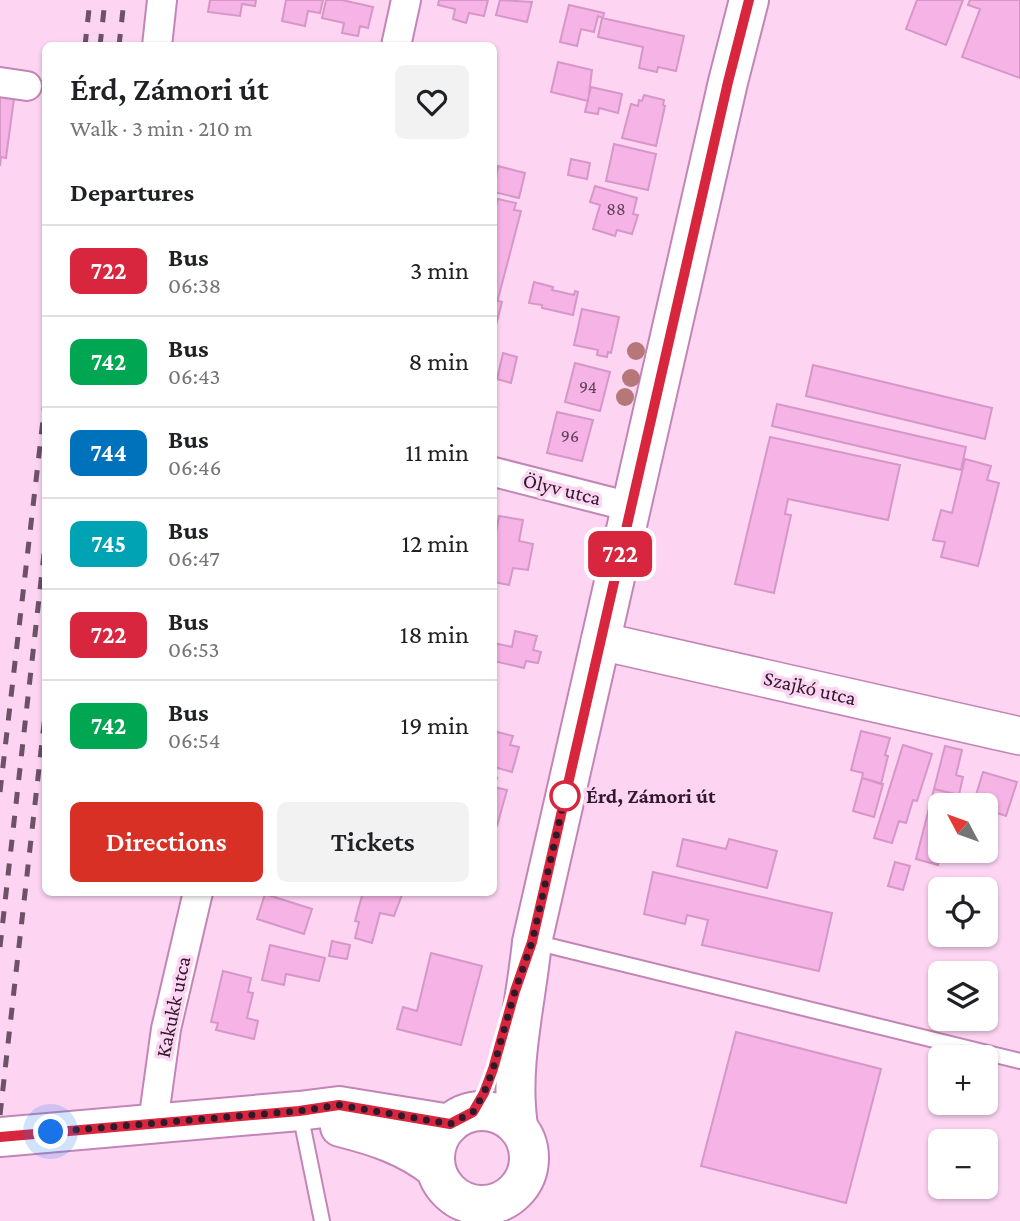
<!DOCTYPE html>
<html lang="en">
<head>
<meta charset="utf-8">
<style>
	:root { --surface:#fff; --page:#f2f2f2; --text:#202124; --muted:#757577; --line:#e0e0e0; --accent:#d93025 }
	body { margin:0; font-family:"Crimson Pro",serif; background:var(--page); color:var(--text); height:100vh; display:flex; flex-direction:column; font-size:26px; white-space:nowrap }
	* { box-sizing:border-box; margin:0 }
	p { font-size:23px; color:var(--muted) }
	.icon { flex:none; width:38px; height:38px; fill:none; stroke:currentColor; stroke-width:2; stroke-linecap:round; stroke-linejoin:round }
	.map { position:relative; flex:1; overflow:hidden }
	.panel { position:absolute; left:42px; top:42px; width:455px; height:854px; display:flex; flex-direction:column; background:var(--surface); border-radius:10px; box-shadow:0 2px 5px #0004 }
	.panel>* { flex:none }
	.badge { padding:0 14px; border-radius:10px; font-size:24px; line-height:46px }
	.needle { width:46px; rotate:311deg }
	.buttons { position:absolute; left:928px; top:793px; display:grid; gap:14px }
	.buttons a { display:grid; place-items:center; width:70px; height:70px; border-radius:10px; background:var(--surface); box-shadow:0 2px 5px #0004; font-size:35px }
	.you { position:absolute; width:35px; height:35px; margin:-18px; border:5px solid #fff; border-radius:50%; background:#1a73e8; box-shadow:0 0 0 10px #1a73e833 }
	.map>.badge { position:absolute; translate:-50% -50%; box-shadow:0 0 0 4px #fff }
	h2 { padding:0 28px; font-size:26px; line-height:63px }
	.round { display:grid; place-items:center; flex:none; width:74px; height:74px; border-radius:10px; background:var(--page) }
	.head { display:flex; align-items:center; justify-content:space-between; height:119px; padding:0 28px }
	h1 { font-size:33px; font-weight:600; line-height:52px }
	.button { display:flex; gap:14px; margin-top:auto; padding:14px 28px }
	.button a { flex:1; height:80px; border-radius:10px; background:var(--accent); color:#fff; font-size:28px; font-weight:600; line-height:80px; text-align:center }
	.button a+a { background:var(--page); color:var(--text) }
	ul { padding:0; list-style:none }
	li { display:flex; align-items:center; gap:21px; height:91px; padding:0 28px; border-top:2px solid var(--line) }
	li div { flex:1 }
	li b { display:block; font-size:26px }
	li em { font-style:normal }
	li .badge { min-width:77px; font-weight:700; text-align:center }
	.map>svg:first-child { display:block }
</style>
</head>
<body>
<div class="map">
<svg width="1020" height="1221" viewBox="0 0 1020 1221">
	<rect width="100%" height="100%" fill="#fdd5f3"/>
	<!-- building -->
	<path fill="#f5b3e6" stroke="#d697c7" stroke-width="2" d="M210,0H256L255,6L242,4L240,16L208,12Z
		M286,0H323L320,13L308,11L305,26L282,21Z
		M326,0H342L373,7L368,28L360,26L358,36L342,33L344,23L322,18Z
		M439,0H488L484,16L469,13L466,23L453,19L455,9L438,5Z
		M500,0L532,2L527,22L496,15Z
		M917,0H963L946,45L906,29Z
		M970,0H1020V78L962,57L980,9L968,5Z
		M569,5L604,13L603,18L598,16L594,32L581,29L577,46L560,42Z
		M602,18L684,36L676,71L658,67L657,72L639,68L643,47L598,37Z
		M558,62L592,70L588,101L551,92Z
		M591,87L622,94L618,113L599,108L598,114L585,112Z
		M0,89L15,91L6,158L1,157L0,166Z
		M644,95L664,100L663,105L665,106L656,146L622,138L631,104L638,106L639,100L642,101Z
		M614,144L656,154L648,190L606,181Z
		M571,159L590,163L587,179L568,175Z
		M498,166L525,173L519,198L494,192Z
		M595,186L637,198L633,214L638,215L632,234L617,230L615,236L593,229L600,205L590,202Z
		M498,199L516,203L514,210L521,211L498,299L494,298V214Z
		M534,282L553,287L552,290L574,295L575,291L578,292L573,315L542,308V305L529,303Z
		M495,300L502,302L495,329L494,328Z
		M582,309L619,317L611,353L608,352L607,357L597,355L598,350L574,345Z
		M503,353L517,357L511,383L497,379Z
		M575,363L610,372L600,411L565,402Z
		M813,365L992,408L985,439L806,396Z
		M777,404L966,447L961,470L772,426Z
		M557,412L593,420L582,461L547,453Z
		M770,437L900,465L888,520L788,499L785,514L791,515L774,593L735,584Z
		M965,459L991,466L987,480L999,483L978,566L941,557L945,542L933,540L941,510L952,513Z
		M499,516L523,520L519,541L533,544L528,570L513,568L509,585L494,582V544Z
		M515,631L537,636L533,650L541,652L538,663L526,661L524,668L494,661V643L512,647Z
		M494,731L513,736L510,745L519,747L512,772L494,767Z
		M861,731L890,738L885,755L888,756L881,784L862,778L863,773L851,770Z
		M903,745L932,754L917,801L913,800L906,823L899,821L892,843L874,838Z
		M945,746L962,750L956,775L963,777L959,795L934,789Z
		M983,772L1017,782L1006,816L991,811L985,829V805H973Z
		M494,777L497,778L494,787L507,790L497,826L494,825Z
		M862,778L883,784L874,817L853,811Z
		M934,789L968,797L966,805H940V850H942L938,865L916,859Z
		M683,839L726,849L729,839L777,851L767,888L677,866Z
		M895,862L910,866L903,890L888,886Z
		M653,872L832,913L819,971L702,945L708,920L687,915L685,924L644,914Z
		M363,892H403L394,916L380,913L372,943L355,938L359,922L355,921Z
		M265,894L312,909L304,934L257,919Z
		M332,941L350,945L347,959L329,956Z
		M270,945L325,958L319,981L286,974L284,985L262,980Z
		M431,953L482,966L461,1045L397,1029L403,1007L417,1011Z
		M223,971L251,978L248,992L253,993L247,1018L258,1021L254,1039L216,1030L218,1023L211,1022Z
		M736,1032L881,1069L846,1203L701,1166Z"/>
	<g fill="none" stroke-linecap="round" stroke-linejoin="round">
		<defs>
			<path id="service" d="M534,942L1020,1061
				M300,1113L322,1221"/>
			<path id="minor" d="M157,46L162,0
				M396,46L406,0
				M0,82L27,86
				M494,472L631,507
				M153,1123L166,1029L198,892"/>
			<path id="tertiary" d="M600,641L1020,736"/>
			<path id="secondary" d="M435 1158a47 47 0 1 1 94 0a47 47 0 1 1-94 0Z
				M518,1126C509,1066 526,1003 532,942L728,82L749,0
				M340,1127C376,1136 407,1146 436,1169
				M0,1137L299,1111L339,1106L450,1124"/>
		</defs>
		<!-- service casing -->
		<use href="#service" stroke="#c385b5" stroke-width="18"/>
		<!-- minor casing -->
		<use href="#minor" stroke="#c385b5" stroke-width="32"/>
		<!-- tertiary casing -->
		<use href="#tertiary" stroke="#c385b5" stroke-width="40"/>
		<!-- secondary casing -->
		<use href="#secondary" stroke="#c385b5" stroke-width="42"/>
		<!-- service -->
		<use href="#service" stroke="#fff" stroke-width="14"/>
		<!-- minor -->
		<use href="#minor" stroke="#fff" stroke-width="28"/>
		<!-- tertiary -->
		<use href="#tertiary" stroke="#fff" stroke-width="37"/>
		<!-- secondary -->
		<use href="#secondary" stroke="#fff" stroke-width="38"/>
		<!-- rail -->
		<path stroke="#6d5167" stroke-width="5" stroke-dasharray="12 12" stroke-linecap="butt" d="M85,46L90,0
			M100,46L105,0
			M119,46L124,0
			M0,792L46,394
			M0,947L46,536
			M0,1115L46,706"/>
	</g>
	<!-- trees -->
	<g fill="#b67779">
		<circle cx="636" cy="351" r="9"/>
		<circle cx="631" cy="378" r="9"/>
		<circle cx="625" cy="397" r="9"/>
	</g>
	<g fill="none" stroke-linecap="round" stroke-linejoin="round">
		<defs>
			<path id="line" d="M0,1137L299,1111L339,1105L450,1124L473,1112L484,1093L493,1069L515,991L532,942L728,82L749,0"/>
		</defs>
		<!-- line casing -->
		<use href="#line" stroke="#fff" stroke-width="16"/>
		<!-- line -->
		<use href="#line" stroke="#d7263d" stroke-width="10"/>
		<!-- walk -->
		<path stroke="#31192c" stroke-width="7" stroke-dasharray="0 12.6" d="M51,1132L299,1111L339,1105L450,1124L473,1112L484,1093L493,1069L515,991L532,942L566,792L565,796"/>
	</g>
	<!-- markers -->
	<circle fill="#fff" stroke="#d7263d" stroke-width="3.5" cx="565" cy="796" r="14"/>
	<g text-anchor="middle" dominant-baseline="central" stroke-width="7" stroke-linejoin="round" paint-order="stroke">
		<!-- number labels -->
		<g font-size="18" fill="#62405a">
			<text x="616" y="209">88</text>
			<text x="588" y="387">94</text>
			<text x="570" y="436">96</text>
		</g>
		<!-- street labels -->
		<g font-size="21" fill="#31192c" stroke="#fdd5f3">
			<text transform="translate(562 489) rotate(14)">Ölyv utca</text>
			<text transform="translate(810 688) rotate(13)">Szajkó utca</text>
			<text transform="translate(173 1007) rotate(-78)">Kakukk utca</text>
		</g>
		<!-- stop labels -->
		<g font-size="21" font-weight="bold" fill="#31192c" stroke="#fdd5f3" text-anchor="start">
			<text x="586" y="796">Érd, Zámori út</text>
		</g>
	</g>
</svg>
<div class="buttons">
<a><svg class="needle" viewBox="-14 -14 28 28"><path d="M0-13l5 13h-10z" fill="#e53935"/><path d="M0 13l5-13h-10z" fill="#757577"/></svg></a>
<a><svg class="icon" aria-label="locate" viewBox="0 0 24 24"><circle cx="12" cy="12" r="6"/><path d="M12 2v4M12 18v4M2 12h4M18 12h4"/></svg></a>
<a><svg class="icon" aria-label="layers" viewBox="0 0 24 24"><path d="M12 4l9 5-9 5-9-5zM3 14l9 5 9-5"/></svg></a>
<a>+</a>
<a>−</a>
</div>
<div class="you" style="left:51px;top:1132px"></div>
<b class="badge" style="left:620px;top:554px;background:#d7263d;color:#fff">722</b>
<section class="panel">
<div class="head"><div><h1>Érd, Zámori út</h1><p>Walk · 3 min · 210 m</p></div><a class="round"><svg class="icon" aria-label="heart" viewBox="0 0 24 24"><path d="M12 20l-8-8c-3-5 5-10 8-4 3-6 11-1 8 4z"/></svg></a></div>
<h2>Departures</h2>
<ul>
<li><span class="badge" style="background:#d7263d;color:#fff">722</span><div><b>Bus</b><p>06:38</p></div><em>3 min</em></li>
<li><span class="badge" style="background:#00a651;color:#fff">742</span><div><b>Bus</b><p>06:43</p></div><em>8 min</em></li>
<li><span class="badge" style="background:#0072bc;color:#fff">744</span><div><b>Bus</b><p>06:46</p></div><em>11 min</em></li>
<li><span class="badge" style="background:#00a3b4;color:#fff">745</span><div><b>Bus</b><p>06:47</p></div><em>12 min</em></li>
<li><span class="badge" style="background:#d7263d;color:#fff">722</span><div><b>Bus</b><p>06:53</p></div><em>18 min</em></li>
<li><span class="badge" style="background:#00a651;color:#fff">742</span><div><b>Bus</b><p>06:54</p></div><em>19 min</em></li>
</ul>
<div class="button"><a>Directions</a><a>Tickets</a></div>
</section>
</div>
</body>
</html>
